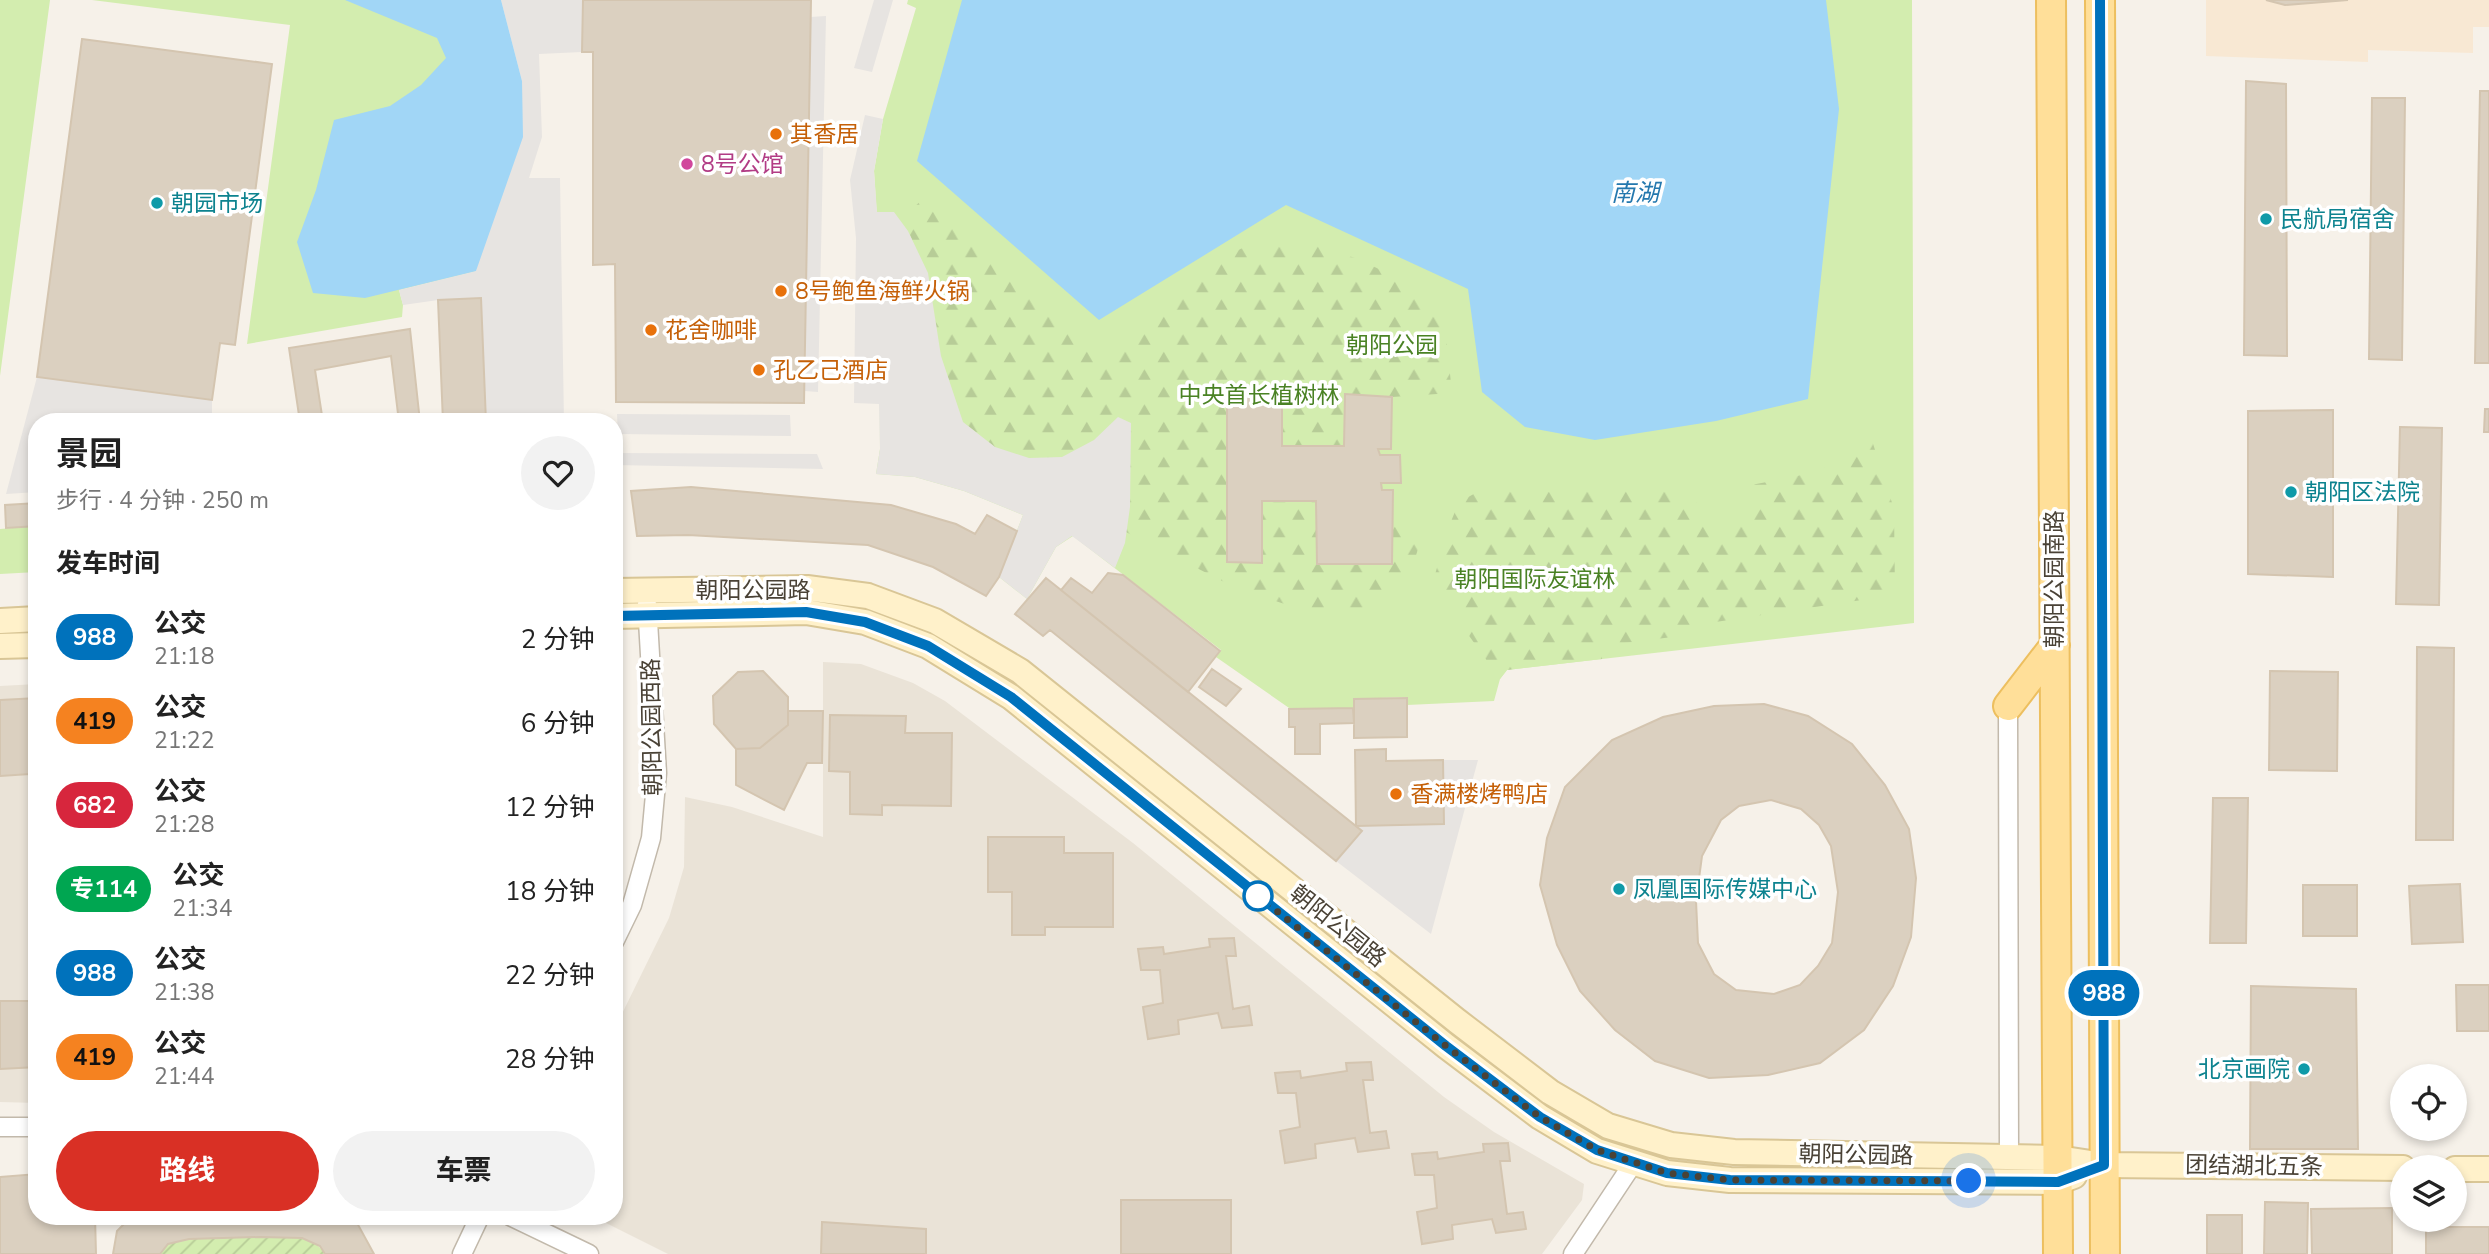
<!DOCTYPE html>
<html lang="zh">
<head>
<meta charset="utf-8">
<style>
	:root { --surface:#fff; --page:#f2f2f2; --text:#222; --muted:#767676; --accent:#d93025 }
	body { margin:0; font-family:"Nunito Sans","Noto Sans SC",sans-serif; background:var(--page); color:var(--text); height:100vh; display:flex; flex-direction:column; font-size:26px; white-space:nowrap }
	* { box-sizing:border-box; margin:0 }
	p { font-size:23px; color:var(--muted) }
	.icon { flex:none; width:38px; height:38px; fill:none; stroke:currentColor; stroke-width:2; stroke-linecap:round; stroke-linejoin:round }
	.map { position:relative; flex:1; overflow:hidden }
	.sheet { position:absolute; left:28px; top:413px; width:595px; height:812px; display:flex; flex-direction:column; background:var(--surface); border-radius:28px; box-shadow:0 4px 10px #0003 }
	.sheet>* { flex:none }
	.badge { padding:0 14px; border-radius:23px; font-size:24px; line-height:46px }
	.tools { position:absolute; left:2390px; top:1064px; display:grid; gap:14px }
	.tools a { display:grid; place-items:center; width:77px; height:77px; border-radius:50%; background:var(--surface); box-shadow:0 4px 10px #0003; font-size:35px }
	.you { position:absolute; width:35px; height:35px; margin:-18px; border:5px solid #fff; border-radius:50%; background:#1a73e8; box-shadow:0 0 0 10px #1a73e833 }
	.map>.badge { position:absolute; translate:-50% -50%; box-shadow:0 0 0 4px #fff }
	h2 { padding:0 28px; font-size:26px; line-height:63px }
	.round { display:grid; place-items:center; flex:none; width:74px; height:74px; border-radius:37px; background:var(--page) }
	.summary { display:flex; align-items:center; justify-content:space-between; height:119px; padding:0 28px }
	h1 { font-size:33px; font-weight:700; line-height:52px }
	.action { display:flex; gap:14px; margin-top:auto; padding:14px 28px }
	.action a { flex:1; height:80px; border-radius:42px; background:var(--accent); color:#fff; font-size:28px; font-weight:700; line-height:80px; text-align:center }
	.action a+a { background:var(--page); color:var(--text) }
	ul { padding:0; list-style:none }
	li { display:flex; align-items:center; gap:21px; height:84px; padding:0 28px }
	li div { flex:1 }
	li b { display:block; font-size:26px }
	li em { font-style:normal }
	li .badge { min-width:77px; font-weight:700; text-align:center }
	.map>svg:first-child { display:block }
</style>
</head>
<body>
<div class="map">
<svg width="2489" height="1254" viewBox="0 0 2489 1254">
	<defs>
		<pattern id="forest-firs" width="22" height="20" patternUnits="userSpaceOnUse" patternTransform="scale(1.75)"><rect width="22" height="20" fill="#d3edaf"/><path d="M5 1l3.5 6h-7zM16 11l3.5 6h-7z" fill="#b7cc97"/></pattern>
		<pattern id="garden-furrows" width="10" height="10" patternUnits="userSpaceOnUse" patternTransform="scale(1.75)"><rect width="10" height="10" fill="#d3edaf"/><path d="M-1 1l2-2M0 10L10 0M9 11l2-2" fill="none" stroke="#b7cc97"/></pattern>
	</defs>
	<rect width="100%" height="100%" fill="#f6f1e9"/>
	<!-- residential -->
	<path fill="#eae3d7" d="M823,662L861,664L913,683L945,701L1133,843L1444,1097L1494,1132L1584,1184L1582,1200L1542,1254H668L592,1216H614V1030L669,918L684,867L685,797L732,807L823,837Z
		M621,665L623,728L619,731L614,828V672Z
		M37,684V1103L0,1102V686Z"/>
	<!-- commercial -->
	<path fill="#f8e8d3" d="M2206,0H2489V27H2473V53L2368,50V62L2206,56Z"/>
	<!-- green -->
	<path fill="#d3edaf" d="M0,0H50L0,376Z
		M92,0H501L476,271L399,290L403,305L402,317L247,344L290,25Z
		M908,0H1912L1914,623L1507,670L1500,679L1494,701L1407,705V697L1354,699V708L1292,710L1216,657L1221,650L1073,536L1056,547L1027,599L999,577L1023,515L964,491L915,477L876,474L880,449L879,248L874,171L883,119L916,8L907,4Z
		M37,526V572L0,574V529Z"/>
	<!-- forest -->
	<path fill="url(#forest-firs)" d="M924,198L1109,355L1188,285L1202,267L1249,245L1303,241L1358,259L1412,285L1443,307L1452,393L1392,397L1391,449H1378L1380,455H1400L1401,483H1382V490H1393V512L1422,536L1409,578L1378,602L1361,610L1336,612L1300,609L1238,589L1126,532L1130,507L1094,440L1062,457L1029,458L995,447L963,422L941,356L928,273L908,231L900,220Z
		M1867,425L1894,509L1895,595L1689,626L1688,635L1601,646L1602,659L1507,670L1500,679L1432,584L1452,519L1459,502L1483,489L1532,492L1687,490L1725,540L1741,519L1762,505L1751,485L1794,477L1827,467L1856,446Z"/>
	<!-- garden -->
	<path fill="url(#garden-furrows)" d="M260,1237C281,1237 312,1232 325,1254H160L168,1244L189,1239Z"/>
	<!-- parking -->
	<path fill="#e7e4e1" d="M501,0H583L582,52L539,54L542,137L529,178H560L564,422H486L438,300L403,305L399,290L476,271L522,81Z
		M874,0H893L872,72L854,68Z
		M826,16L818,392L805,391L810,17Z
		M865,115L883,119L874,171L877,212H894L908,231L928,273L941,356L963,422L995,447L1029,458L1062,457L1094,440L1118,417L1131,423L1130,507L1125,543L1115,568L1072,536L1056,547L1027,599L999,577L1023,515L964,491L915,477L876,474L880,449L879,404L854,403L856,238L850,180Z
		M37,377L212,400V422H37V492L6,494Z
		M617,414L790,415L791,436L618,434Z
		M614,453L817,454L823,469L614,465Z
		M1443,760H1478L1431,934L1336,861L1361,832L1356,826L1443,824Z"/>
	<!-- water -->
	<path fill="#a1d6f6" d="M345,0H501L522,81L523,137L476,271L365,298L313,293L297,242L316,190L334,120L390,106L421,85L446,58L437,38Z
		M962,0H1826L1839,109L1808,399L1716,421L1595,440L1525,427L1482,392L1468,289L1286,205L1099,320L917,161Z"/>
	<!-- building -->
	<path fill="#dbd0c0" stroke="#d4c5b0" stroke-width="2" fill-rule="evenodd" d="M583,0H811L804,403L616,402L615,264L593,265V52H582Z
		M2266,0H2348L2285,5Z
		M82,39L272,64L235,345L220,343L212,400L37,377Z
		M2246,81L2286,84L2287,356L2244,355Z
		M2480,91H2489V363H2475Z
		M2372,98H2405L2402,360L2369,359Z
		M481,298L486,422H443L438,300Z
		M410,329L420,422H399L391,356L315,370L323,422H300L289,348Z
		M1345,394L1392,397L1391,449H1378L1380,455H1400L1401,483H1381L1382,490H1393L1392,564H1317L1316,501H1262V563L1227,562V396H1282V446H1344Z
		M2485,409H2489V432H2484Z
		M2333,410V577L2248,574V411Z
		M2400,427L2442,428L2439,605L2396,604Z
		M691,487L891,505L956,524L975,534L987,515L1017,531L999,577L986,596L933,567L868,545L688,535L637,536L631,491Z
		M37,503V526L6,528L5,505Z
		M1108,573L1123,575L1220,651L1188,692L1061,590L1071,578L1092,593Z
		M1046,578L1362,831L1336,861L1050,630L1043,636L1015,614Z
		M2417,647L2454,648L2453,840H2416Z
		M1212,669L1241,689L1226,706L1199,687Z
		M763,671L788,697V725L760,748L736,749L714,724L713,696L738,672Z
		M2270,671L2338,672L2337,771L2269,770Z
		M37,698V780L30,774L0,776V700Z
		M1407,698V737L1354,738V699Z
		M1764,704L1808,716L1852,744L1885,785L1909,829L1916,878L1911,937L1893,986L1864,1030L1820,1063L1768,1075L1709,1078L1655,1061L1615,1030L1580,991L1557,945L1540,885L1547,838L1565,787L1612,740L1663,717L1714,706ZM1771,800L1801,809L1819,825L1831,846L1838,892L1832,943L1818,966L1800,985L1774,994L1736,990L1714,974L1698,943L1696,901L1702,856L1721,820L1739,806Z
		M1353,708L1354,723L1320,724V754H1295V727H1289V709Z
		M788,711H823L822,763H807L784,810L736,785V749L760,748L788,725Z
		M830,715L906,716L905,733H952L951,806L882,805V815L850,814V772L829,771Z
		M1386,749V761L1443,760L1444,824L1356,826L1355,750Z
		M2213,798H2248L2246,943H2210Z
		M988,837H1064V853H1113V927H1045V935H1012V892H988Z
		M2460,884L2463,942L2412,944L2409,886Z
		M2303,885H2357V936H2303Z
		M1234,938L1236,956H1226L1233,1009L1249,1006L1252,1025L1222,1028L1218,1013L1178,1020L1179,1034L1148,1039L1143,1007L1163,1003L1160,970H1141L1138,949L1163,947L1164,954L1210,947L1209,939Z
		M2456,985H2489V1031H2457Z
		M2251,986L2356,989L2358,1149H2250Z
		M37,998V1067L0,1069V1001H34Z
		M1371,1062L1373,1080H1363L1370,1133L1386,1131L1389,1148L1358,1152L1355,1138L1315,1144L1316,1158L1285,1163L1280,1131L1300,1127L1296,1093H1278L1275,1073L1300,1071L1301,1078L1347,1071L1346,1063Z
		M1508,1143L1510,1161H1500L1507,1214L1523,1212L1526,1229L1496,1233L1492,1219L1452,1225L1453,1239L1422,1244L1417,1212L1437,1208L1434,1175H1415L1412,1154L1437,1152L1438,1159L1484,1152L1483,1144Z
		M37,1174V1216H95L96,1254H0V1177Z
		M1121,1200H1231V1254H1121Z
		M2265,1202L2308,1203L2307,1254H2264Z
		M2392,1208V1254H2312L2311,1209Z
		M2207,1215H2242V1254H2207Z
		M132,1216H351L356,1221L374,1254H325L320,1246L302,1238L260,1237L189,1239L168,1244L160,1254H113L117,1231Z
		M822,1222L926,1229V1254H821Z
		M2426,1227H2489V1254H2426Z"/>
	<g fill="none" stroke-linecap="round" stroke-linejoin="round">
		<defs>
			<path id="street" d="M2008,706L2009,1158
				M614,942L632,905L651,838L657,773L647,604
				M0,1127H37
				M510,1216L589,1254
				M462,1254L480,1216
				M1573,1254L1634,1162"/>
			<path id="secondary" d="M614,591L807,588L868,596L935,621L1020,671L1457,1021L1550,1092L1608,1126L1671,1145L1734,1152L2058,1158L2104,1165L2403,1168
				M614,616L806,612L865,622L928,646L1011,697L1446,1046L1540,1117L1597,1151L1667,1173L1730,1180L2058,1182L2074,1176
				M0,621L37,619
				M0,646L37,645
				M2455,1169H2489"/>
			<path id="primary" d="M2051,0L2058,1254
				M2100,0L2105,1254
				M2008,706L2055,645"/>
		</defs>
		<!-- street casing -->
		<use href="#street" stroke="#c2b9ab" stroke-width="21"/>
		<!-- secondary casing -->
		<use href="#secondary" stroke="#d9c696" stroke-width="28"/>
		<!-- primary casing -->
		<use href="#primary" stroke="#edbf5f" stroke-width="32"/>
		<!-- street -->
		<use href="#street" stroke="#fff" stroke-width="18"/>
		<!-- secondary -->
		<use href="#secondary" stroke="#fff1ca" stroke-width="24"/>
		<!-- primary -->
		<use href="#primary" stroke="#ffdf99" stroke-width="28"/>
	</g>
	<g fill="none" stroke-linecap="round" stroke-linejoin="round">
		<defs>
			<path id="line" d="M614,616L806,612L865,622L928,646L1011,697L1446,1046L1540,1117L1597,1150L1667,1173L1730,1180L2058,1182L2104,1165L2100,0"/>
		</defs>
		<!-- line casing -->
		<use href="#line" stroke="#fff" stroke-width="16"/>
		<!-- line -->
		<use href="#line" stroke="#0072bc" stroke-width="10"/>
		<!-- walk -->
		<path stroke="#4a4236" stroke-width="7" stroke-dasharray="0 12.6" d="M1258,896L1446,1046L1521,1103L1540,1117L1597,1150L1667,1173L1730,1180L1969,1181"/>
	</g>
	<!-- markers -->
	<g fill="#e8710a" stroke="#fff" stroke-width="2.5">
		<circle cx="776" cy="134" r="7"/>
		<circle cx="781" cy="291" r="7"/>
		<circle cx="651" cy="330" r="7"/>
		<circle cx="759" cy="370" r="7"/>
		<circle cx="1396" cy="794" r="7"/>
	</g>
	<circle fill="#d1479c" stroke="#fff" stroke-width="2.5" cx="687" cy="164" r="7"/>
	<g fill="#0f9aa8" stroke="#fff" stroke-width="2.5">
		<circle cx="157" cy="203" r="7"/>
		<circle cx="2266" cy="219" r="7"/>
		<circle cx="2291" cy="492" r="7"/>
		<circle cx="1619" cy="889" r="7"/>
		<circle cx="2304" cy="1069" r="7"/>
	</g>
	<circle fill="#fff" stroke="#0072bc" stroke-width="3.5" cx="1258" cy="896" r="14"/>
	<g text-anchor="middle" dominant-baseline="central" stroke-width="7" stroke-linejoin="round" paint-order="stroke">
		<!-- food labels -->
		<g font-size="23" fill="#c56008" stroke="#fff" text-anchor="start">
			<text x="790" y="134">其香居</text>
			<text x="795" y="291">8号鲍鱼海鲜火锅</text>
			<text x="665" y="330">花舍咖啡</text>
			<text x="773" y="370">孔乙己酒店</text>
			<text x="1410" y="794">香满楼烤鸭店</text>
		</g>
		<!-- hotel labels -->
		<g font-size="23" fill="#b23c85" stroke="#fff" text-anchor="start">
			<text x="701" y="164">8号公馆</text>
		</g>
		<!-- culture labels -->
		<g font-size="23" fill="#0d838f" stroke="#fff" text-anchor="start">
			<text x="171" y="203">朝园市场</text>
			<text x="2280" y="219">民航局宿舍</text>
			<text x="2305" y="492">朝阳区法院</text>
			<text x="1633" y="889">凤凰国际传媒中心</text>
			<text x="2290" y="1069" text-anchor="end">北京画院</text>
		</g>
		<!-- park labels -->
		<g font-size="23" fill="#4a8224" stroke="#fff">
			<text x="1392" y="345">朝阳公园</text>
			<text x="1259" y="395">中央首长植树林</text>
			<text x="1535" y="579">朝阳国际友谊林</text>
		</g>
		<!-- street labels -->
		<g font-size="23" fill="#4a4236" stroke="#fff">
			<text transform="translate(2054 579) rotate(-90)">朝阳公园南路</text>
			<text x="753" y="590">朝阳公园路</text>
			<text transform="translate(652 727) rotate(-91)">朝阳公园西路</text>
			<text transform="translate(1338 926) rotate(39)">朝阳公园路</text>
			<text transform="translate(1856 1155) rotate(1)">朝阳公园路</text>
			<text transform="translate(2254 1166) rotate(1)">团结湖北五条</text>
		</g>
		<!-- water labels -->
		<g font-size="24" font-style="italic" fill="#2478ae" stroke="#fff">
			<text x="1635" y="193">南湖</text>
		</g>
	</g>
</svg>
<div class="tools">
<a><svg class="icon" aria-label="locate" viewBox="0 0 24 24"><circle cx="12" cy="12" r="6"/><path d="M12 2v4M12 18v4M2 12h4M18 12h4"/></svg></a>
<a><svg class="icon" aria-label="layers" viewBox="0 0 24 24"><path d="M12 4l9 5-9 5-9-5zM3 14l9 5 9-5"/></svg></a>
</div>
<div class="you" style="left:1969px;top:1181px"></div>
<b class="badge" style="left:2104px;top:993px;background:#0072bc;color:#fff">988</b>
<section class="sheet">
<div class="summary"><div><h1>景园</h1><p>步行 · 4 分钟 · 250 m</p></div><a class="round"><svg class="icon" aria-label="heart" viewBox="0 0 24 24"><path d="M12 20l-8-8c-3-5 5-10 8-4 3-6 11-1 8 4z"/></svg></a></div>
<h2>发车时间</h2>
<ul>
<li><span class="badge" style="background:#0072bc;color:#fff">988</span><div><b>公交</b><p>21:18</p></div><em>2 分钟</em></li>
<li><span class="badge" style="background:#f58220;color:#111">419</span><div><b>公交</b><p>21:22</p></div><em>6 分钟</em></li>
<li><span class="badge" style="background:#d7263d;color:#fff">682</span><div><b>公交</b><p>21:28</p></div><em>12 分钟</em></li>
<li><span class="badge" style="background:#00a651;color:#fff">专114</span><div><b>公交</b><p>21:34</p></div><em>18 分钟</em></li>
<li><span class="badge" style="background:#0072bc;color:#fff">988</span><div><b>公交</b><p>21:38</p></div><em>22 分钟</em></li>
<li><span class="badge" style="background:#f58220;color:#111">419</span><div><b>公交</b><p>21:44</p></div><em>28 分钟</em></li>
</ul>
<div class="action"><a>路线</a><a>车票</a></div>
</section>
</div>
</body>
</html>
